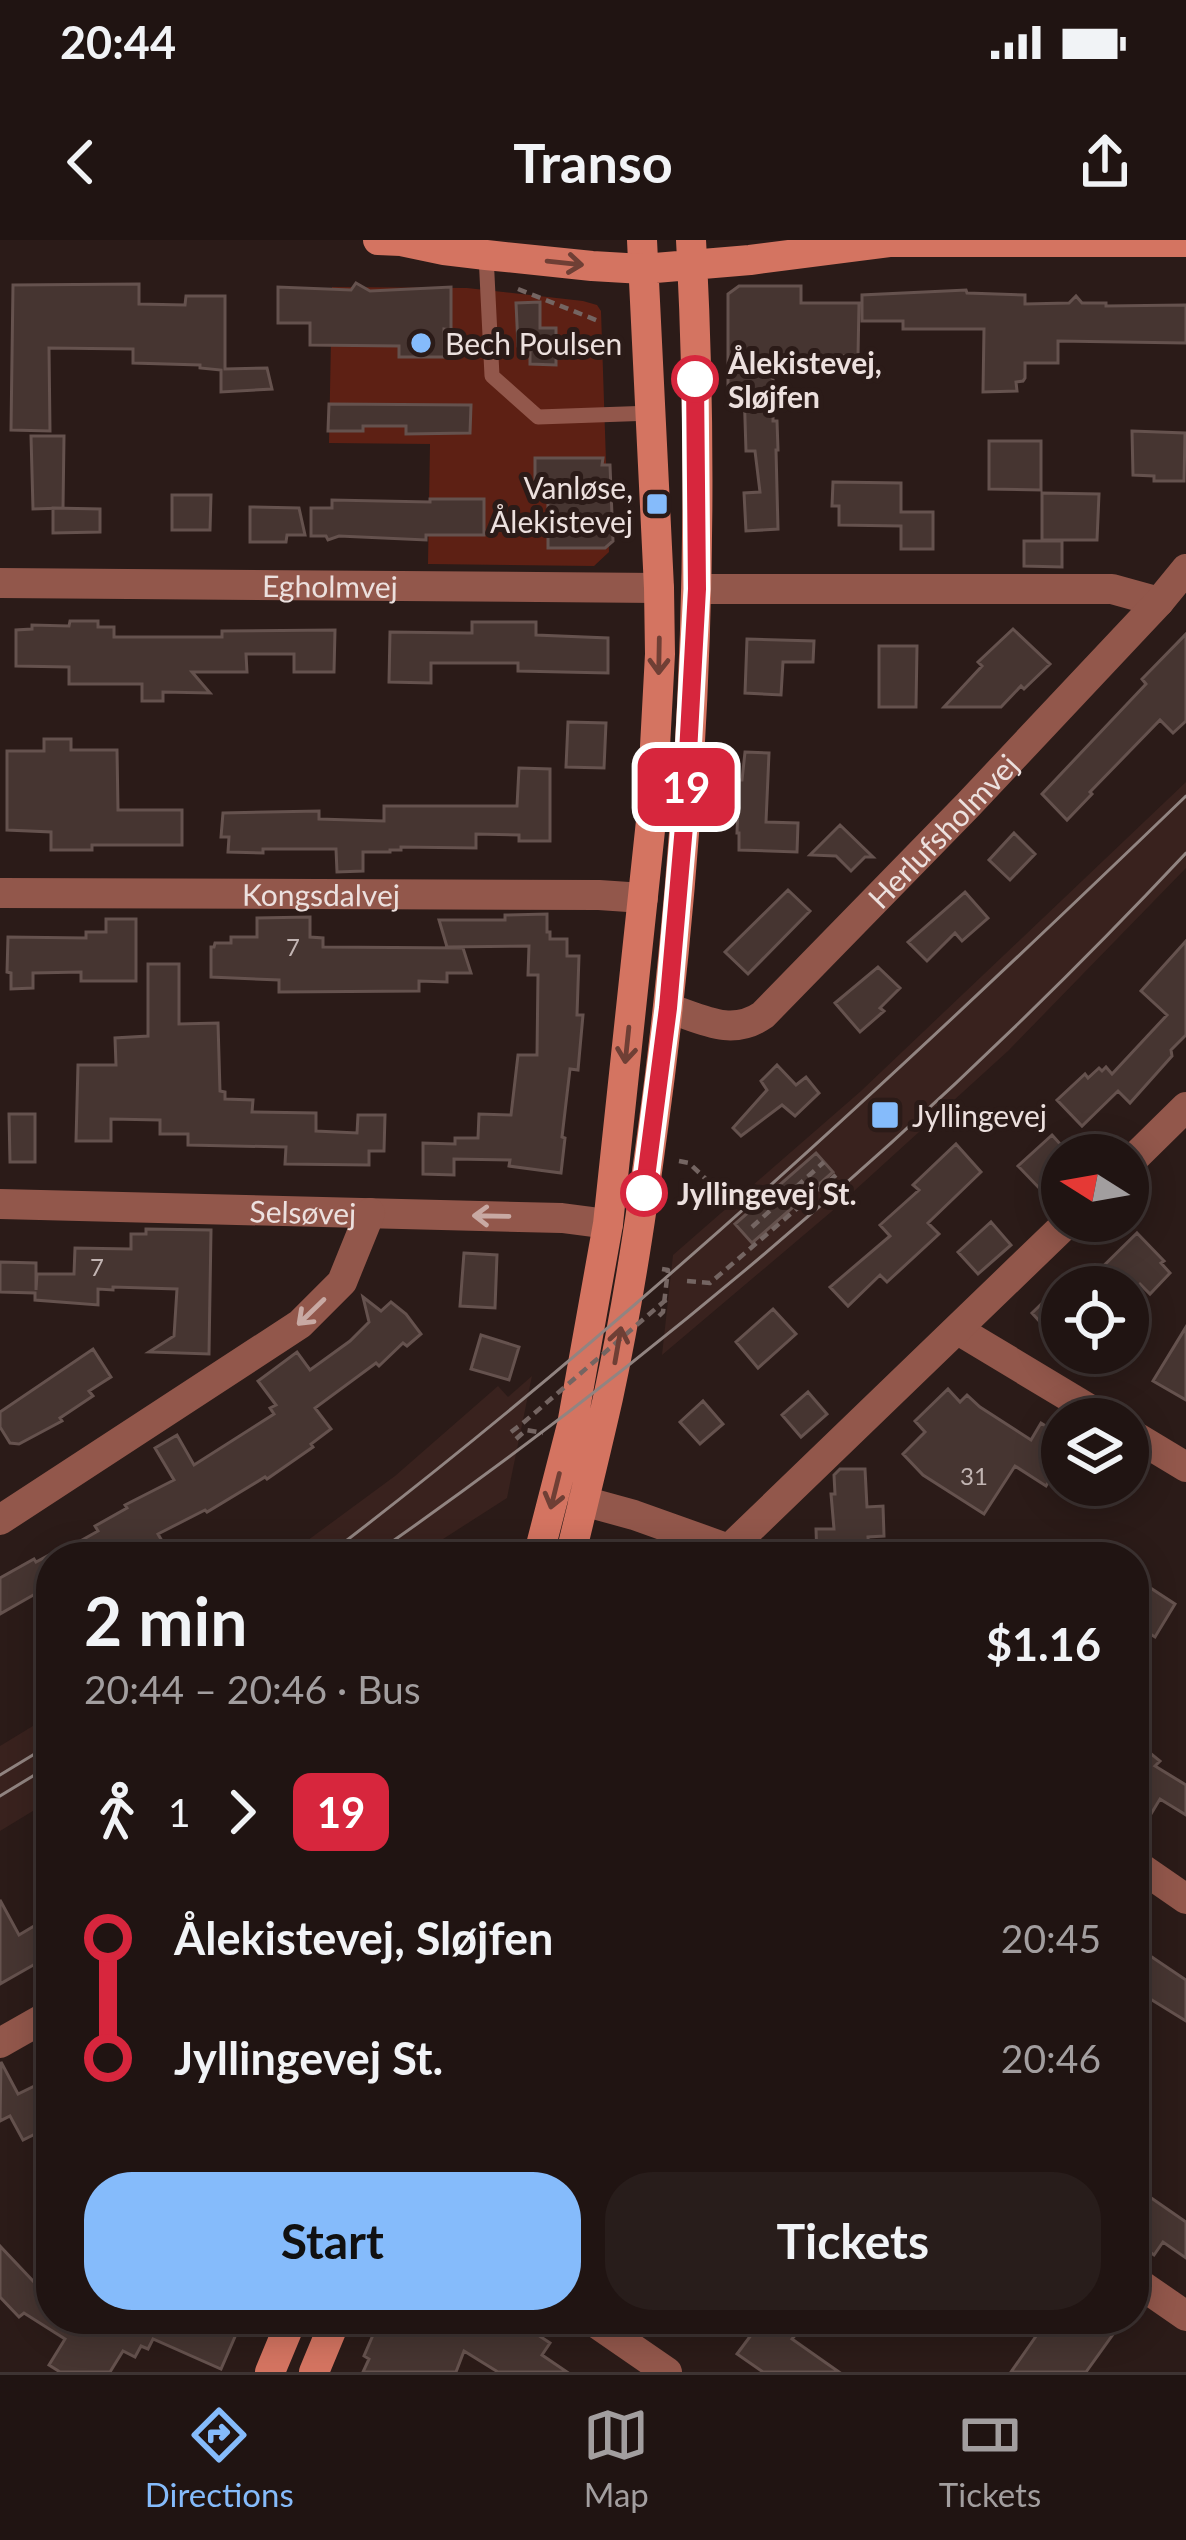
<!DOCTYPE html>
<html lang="en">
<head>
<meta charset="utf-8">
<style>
	:root { --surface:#201412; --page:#281d1b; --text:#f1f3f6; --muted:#a29e9f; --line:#3d3332; --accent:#85bbfb }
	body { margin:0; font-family:Lato,sans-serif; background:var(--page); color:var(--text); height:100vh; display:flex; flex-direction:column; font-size:45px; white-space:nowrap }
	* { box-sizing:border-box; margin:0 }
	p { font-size:39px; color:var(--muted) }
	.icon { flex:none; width:66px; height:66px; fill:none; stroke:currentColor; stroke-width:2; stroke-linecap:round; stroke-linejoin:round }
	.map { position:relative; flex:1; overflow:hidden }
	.sheet { position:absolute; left:36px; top:1302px; width:1113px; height:792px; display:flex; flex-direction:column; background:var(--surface); border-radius:48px; box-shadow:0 6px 30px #0003,0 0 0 3px var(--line) }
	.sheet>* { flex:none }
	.badge { padding:0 24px; border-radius:18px; font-size:42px; line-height:78px }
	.needle { width:78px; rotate:281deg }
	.controls { position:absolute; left:1041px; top:894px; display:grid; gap:24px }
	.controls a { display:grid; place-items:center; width:108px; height:108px; border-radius:50%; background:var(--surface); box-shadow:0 6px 30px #0003,0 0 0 3px var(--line); font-size:60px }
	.map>.badge { position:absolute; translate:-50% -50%; box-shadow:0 0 0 6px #fff }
	.legs { display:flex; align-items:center; gap:18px; height:132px; padding:0 48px; font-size:39px }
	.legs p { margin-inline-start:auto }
	.headline { display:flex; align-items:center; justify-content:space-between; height:204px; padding:0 48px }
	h1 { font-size:66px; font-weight:700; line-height:90px }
	.primary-button { display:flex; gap:24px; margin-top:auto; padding:24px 48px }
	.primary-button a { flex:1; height:138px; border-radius:48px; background:var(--accent); color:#111; font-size:48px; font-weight:700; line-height:138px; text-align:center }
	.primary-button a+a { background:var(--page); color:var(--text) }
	ul { padding:0 48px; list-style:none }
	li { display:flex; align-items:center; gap:42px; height:120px; font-size:45px }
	li i { display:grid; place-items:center; width:18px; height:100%; margin:0 15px; background:currentColor }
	li i::after { content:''; width:30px; height:30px; margin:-15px; border:9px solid; border-radius:50%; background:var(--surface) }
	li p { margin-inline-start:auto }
	li:first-child i { background:linear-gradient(#0000 50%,currentColor 0) }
	li:last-child i { background:linear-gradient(currentColor 50%,#0000 0) }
	.status { display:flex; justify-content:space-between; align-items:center; height:84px; padding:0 60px; background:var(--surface); direction:ltr }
	.status svg { height:33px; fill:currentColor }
	header { display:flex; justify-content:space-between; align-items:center; height:156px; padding:0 48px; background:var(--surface); font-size:54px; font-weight:700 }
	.tabs { display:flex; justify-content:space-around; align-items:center; height:168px; border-top:3px solid var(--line); background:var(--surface); font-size:33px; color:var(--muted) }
	.tabs a { display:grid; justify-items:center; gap:6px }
	.tabs .active { color:var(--accent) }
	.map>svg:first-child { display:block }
</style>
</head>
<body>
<div class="status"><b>20:44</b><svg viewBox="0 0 49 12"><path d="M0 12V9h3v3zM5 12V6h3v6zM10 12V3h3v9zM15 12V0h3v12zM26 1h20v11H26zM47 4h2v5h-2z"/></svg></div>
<header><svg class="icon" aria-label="back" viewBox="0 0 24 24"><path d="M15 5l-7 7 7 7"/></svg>Transo<svg class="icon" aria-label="share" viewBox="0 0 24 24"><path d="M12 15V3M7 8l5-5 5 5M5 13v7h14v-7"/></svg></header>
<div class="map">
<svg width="1186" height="2132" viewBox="0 0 1186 2132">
	<rect width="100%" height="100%" fill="#2b1b18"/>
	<!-- built -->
	<path fill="#39221e" d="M1186,542V628L1008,811L831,972L662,1115L673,1015L861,851Z
		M532,1136L507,1258L415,1317H285L395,1236L498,1146L508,1157Z
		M51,1475V1560L0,1591V1506Z"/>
	<!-- green -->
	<path fill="#5d2014" d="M332,47L467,48L583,61L597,65L601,71L609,312L594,326L428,324L430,204L329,203Z"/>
	<!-- building -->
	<path fill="#463531" stroke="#65524e" stroke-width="3" d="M356,43L370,51L451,47V90L444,89V117H399V106L310,105V83H278V47L351,50Z
		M139,44V64L185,65L186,56H225V129L267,128L272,149L221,152V130L200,128V125L133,123V109L49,108L50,191L11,190L13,45Z
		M739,46H801V63H859L858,116L773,115V181H777L778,210H776L778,289L746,291L744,253L760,252L755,211H746L744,148H728V54Z
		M966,50L967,53L1025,55V64L1069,63L1076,56L1082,63H1106V66L1186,65V103L1058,101V123H1025V138L1023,141L1016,142L1017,151L983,152L984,89H903V81H862V55Z
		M540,62V88H556V125L530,124V106H518L516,63Z
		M329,164L471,165L470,193L406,194V186H363V191H328Z
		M1132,191L1185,193L1184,241H1154V236L1133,235Z
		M31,196H64L63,268L33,269Z
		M989,201H1041V250L989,249Z
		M535,218H603L602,225H610L613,301L605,308H548V248H535Z
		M833,242L901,243V272H933V309H901V286L839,285V266H832Z
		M1042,253L1099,254L1097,300H1042Z
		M172,255H211L210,290H172Z
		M430,259H484V295H426V300L339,296L328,300L326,296H311V268H332V260L430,262Z
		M250,267L299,268L305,295H287L286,302H250Z
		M53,268L100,269V292L53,293Z
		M1024,301H1062V327L1024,326Z
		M70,381H98V387H114V397H222V391L335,390L334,432H294V414H246L247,432H192L210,453L163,452V461H142V444H69V427L16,426V390L32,389V385L69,386Z
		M472,382H536V395L608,398V433L518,431V423H431V443L389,442L390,392L468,393H472Z
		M1013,389L1050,424L1024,449L1021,446L1001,467H944L982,426L978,422Z
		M1186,394V481L1173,493L1160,480L1090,552L1092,554L1067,580L1042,554L1146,444L1142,439Z
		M747,399L814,401L813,422H783L781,455L745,453Z
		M879,406H917L916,467H879Z
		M568,482L606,483L604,528L566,527Z
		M44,499H71V510H117L118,570H182V605H92V610H51V592L7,590V511H44Z
		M745,512L769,513L766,582L798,583L797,612L739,610V593H737L739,540H742Z
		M519,528L550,529V601H519V595L476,594V608L401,607V610H390V612H363V631L337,632L336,609H263V613L228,612L229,597H221L223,573L319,571V579L384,581V566H517Z
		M840,585L873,617H865L851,631L836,616L810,615Z
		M1014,593L1035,614L1010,640L989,620Z
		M788,650L810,671L748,734L725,712Z
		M965,652L988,678L962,701L955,693L927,721L908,702Z
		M547,674V692H550V699H567V716H579L577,775H583L578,830L570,829L562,897L565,898L561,933L509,926L510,920L454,919V935L423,934V903L455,904V898H478L479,874L511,875L518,815H537L538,735H528L529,706L447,707L439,680H505V675Z
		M310,677V697L323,698V707L463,708L471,733H447V742L419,741V751L279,752V740L211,737V707H214L215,703H231V697H257V678Z
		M106,679H136V741H81V732L33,733V748L11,749V733L7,732L8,697L86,698V692H106Z
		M1186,701V795L1171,810L1172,816L1130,863L1118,851L1082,886L1057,860L1085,834L1088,838L1099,828L1102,831L1106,827L1112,834L1167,775L1141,751Z
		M148,724H179V784L218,783L220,851L225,852V859L253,860L252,872L316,873V891L357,893L358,875H385L384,911H369V925L285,924L286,907L188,905V894H160V880L111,879V901H76L78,825H116L115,798L148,796Z
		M878,727L900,748L880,768L884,771L860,792L835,763Z
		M777,825L796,845L806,837L819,853L795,876L782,865L741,896L733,888L767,850L761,841Z
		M9,874H35V922H10Z
		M1052,895L1062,906V930L1041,950L1018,926Z
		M956,904L981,932L928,983L939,994L887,1042L880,1035L848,1066L830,1047L890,996L880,985L919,950L913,945Z
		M816,913L833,932L752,1003L735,984Z
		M991,982L1011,1005L978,1034L958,1012Z
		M146,989L211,990L209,1114L149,1112L174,1096L177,1049L113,1047V1050L98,1049V1065L35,1060V1053L0,1052V1022L36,1023V1050L37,1034H74L75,1008L131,1009V994H146Z
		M1137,993L1164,1021L1161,1023L1170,1033L1150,1054L1140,1044L1137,1047H1082Z
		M464,1013L497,1015L495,1068L460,1066Z
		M1062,1044V1106L1032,1073Z
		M363,1057L381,1071L391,1062L406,1074L421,1094L407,1106L403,1103L379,1126L376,1123L315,1168L331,1189L311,1204L313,1207L267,1239L265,1237L207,1272L205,1270L158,1294L162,1301L132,1317H52L98,1291L95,1286L127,1268L125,1265L174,1240L155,1208L177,1195L194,1225L274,1174L270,1168L276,1165L258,1141L297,1112L310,1130L350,1101L369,1082Z
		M773,1069L796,1094L758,1128L736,1102Z
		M1186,1087V1160L1153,1141Z
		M481,1095L519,1107L509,1140L471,1129Z
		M93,1109L111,1137L89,1151L93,1156L60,1178L62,1181L19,1204L10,1203L0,1187V1172Z
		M948,1149L960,1162L967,1155L980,1167L1031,1200L1041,1183L1062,1196V1221L1046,1246L1015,1226L984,1274L923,1235L903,1214L925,1192L915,1181Z
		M808,1152L827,1174L801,1197L782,1175Z
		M703,1161L723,1184L700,1204L680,1182Z
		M840,1229H865L867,1267L883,1266L884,1296L868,1297L869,1315L817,1317L816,1289H834L831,1254H835L834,1235Z
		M51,1314V1345L0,1374V1338L34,1319L36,1322Z
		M1146,1345L1175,1364L1155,1397L1134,1384V1364Z
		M1134,1500L1160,1521L1155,1526L1186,1545V1575L1160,1559L1134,1602Z
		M0,1660L19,1695L51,1676V1715L0,1744Z
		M1134,1705L1186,1740V1781L1134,1749Z
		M1,1822L18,1854L51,1838V1886L23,1900L10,1876L0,1881Z
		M1134,1946L1186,1982V2018L1163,2002L1154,2015L1134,2001Z
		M0,2006L51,2060V2079H206L237,2092L221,2129L153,2099L148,2109L141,2106L135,2117L123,2111L110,2132H60L49,2125L65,2099L24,2073L19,2077L0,2057Z
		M380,2079H514L550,2103L542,2115L567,2132H498L464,2111L456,2132H363L369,2119L364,2116Z
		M763,2079H780L798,2092L792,2099L839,2132H763L737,2114Z
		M1048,2079H1080L1092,2088L1099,2079H1124L1086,2132H1011Z"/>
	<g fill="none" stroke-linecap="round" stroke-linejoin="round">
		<!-- path -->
		<path stroke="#746562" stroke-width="4.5" stroke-dasharray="9 6" stroke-linecap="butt" d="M518,49L601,82
			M679,921L689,923L729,961
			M752,987L824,922
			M687,1041L710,1043L836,935
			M659,1076L663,1072L668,1030L662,1029
			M511,1192L523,1183
			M516,1199L526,1190L543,1193"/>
		<!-- lane -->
		<path stroke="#92574b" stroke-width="15" d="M486,15L492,136L538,177L653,173"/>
		<!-- street -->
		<g stroke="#92574b" stroke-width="30">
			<path id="s1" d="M0,343L659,348"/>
			<path d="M697,349H1112L1159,362"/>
			<path id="s2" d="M0,653L599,655L643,658"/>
			<path id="s3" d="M668,768C702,779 731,797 763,775L968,565L1159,362L1186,329"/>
			<path d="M1128,924L1186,867"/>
			<path id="s4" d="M0,964L562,978L608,984"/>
			<path d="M958,1090L1106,1179"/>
			<path d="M1128,1192L1186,1227"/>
			<path d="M583,1261L634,1275L729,1309L740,1317"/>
			<path d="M0,1280L300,1084L342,1042L370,973"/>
			<path d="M729,1309L1069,981"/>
			<path d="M1134,1623L1186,1659"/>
			<path d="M0,1803L51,1774"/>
			<path d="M1134,2040L1186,2076"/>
			<path d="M590,2079L667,2132"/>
		</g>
		<!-- secondary -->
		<path stroke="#d47461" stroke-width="30" d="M378,0L401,1L444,10L486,15L592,26L643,29L750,20L889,2H1186
			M538,1317L572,1185L608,984L651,581L660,414L659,348L642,0
			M570,1317C583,1264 596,1211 608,1158C631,1051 646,943 660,835C694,560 706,277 691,0
			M270,2132L292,2079
			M314,2132L336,2079"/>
		<!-- tram -->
		<path stroke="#918481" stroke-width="3" d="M325,1317C630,1084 910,822 1186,556
			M370,1317C665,1112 940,875 1186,613
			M0,1535L51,1504
			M0,1556L51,1525"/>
		<!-- path-bridge -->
		<path stroke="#746562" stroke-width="4.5" stroke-dasharray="9 6" stroke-linecap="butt" d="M523,1183L668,1058"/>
	</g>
	<!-- one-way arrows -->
	<defs><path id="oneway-shaft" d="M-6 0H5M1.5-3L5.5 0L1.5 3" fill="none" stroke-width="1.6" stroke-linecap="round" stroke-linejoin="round" transform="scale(3)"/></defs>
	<g stroke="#6f3f35">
		<use href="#oneway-shaft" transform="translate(565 23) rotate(6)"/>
		<use href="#oneway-shaft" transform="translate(659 416) rotate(91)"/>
		<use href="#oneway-shaft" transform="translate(627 805) rotate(96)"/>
		<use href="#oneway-shaft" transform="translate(618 1105) rotate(-80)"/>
		<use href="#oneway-shaft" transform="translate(555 1251) rotate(104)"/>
	</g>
	<g stroke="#c8a9a3">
		<use href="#oneway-shaft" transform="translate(491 976) rotate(-179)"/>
		<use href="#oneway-shaft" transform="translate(311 1072) rotate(136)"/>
	</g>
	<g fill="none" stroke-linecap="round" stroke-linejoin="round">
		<defs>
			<path id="line-1" d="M644,953L668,768L684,586L697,349L695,139"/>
		</defs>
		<!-- line-1 casing -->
		<use href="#line-1" stroke="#fff" stroke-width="27"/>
		<!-- line-1 -->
		<use href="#line-1" stroke="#d7263d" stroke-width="18"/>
	</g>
	<!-- markers -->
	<g fill="#85bbfb" stroke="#2b1b18" stroke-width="4.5">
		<circle cx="421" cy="103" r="12"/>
		<rect x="645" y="252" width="24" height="24" rx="6"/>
		<rect x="870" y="860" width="30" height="30" rx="6"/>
	</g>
	<g fill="#fff" stroke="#d7263d" stroke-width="6">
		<circle cx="695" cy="139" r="21"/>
		<circle cx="644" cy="953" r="21"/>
	</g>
	<g text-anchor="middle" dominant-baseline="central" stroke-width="10" stroke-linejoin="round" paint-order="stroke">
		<!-- number labels -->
		<g font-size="24" fill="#c2b5b3">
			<text x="293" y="706">7</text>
			<text x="97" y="1026">7</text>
			<text x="974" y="1235">31</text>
		</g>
		<!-- poi labels -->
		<g font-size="30" fill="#ece0de" stroke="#2b1b18" text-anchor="start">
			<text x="445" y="103">Bech Poulsen</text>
			<text x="633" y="247" text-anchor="end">Vanløse,<tspan x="633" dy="34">Ålekistevej</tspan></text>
			<text x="912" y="875">Jyllingevej</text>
		</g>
		<!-- stop labels -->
		<g font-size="30" font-weight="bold" fill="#ece0de" stroke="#2b1b18" text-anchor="start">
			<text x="728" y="122">Ålekistevej,<tspan x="728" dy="34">Sløjfen</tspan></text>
			<text x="677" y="953">Jyllingevej St.</text>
		</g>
		<!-- street labels -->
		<g font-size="30" fill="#ece0de" stroke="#2b1b18">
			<text stroke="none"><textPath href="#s1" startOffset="330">Egholmvej</textPath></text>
			<text stroke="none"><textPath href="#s3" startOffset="357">Herlufsholmvej</textPath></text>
			<text stroke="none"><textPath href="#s2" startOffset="321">Kongsdalvej</textPath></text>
			<text stroke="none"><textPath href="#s4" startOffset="303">Selsøvej</textPath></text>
		</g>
	</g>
</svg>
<div class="controls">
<a><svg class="needle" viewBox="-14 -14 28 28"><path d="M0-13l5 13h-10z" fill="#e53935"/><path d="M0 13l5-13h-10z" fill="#a29e9f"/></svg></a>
<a><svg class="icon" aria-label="locate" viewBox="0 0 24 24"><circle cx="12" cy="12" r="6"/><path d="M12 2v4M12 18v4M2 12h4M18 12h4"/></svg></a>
<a><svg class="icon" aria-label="layers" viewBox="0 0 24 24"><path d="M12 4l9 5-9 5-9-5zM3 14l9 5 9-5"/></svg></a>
</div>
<b class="badge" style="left:686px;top:547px;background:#d7263d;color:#fff">19</b>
<section class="sheet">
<div class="headline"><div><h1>2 min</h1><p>20:44 – 20:46 · Bus</p></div><b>$1.16</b></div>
<div class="legs"><svg class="icon" aria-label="walk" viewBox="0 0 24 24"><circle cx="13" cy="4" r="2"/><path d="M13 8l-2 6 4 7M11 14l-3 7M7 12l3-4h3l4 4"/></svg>1<svg class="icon" aria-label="forward" viewBox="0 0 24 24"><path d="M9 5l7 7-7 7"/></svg><b class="badge" style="background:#d7263d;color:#fff">19</b></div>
<ul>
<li><i style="color:#d7263d"></i><b>Ålekistevej, Sløjfen</b><p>20:45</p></li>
<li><i style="color:#d7263d"></i><b>Jyllingevej St.</b><p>20:46</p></li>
</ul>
<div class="primary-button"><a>Start</a><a>Tickets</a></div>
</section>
</div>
<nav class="tabs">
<a class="active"><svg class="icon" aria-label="directions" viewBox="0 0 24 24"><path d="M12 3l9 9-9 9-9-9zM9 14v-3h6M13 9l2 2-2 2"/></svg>Directions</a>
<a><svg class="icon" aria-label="map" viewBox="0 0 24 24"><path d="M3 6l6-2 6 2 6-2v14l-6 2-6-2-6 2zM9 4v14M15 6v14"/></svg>Map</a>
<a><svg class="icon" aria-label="tickets" viewBox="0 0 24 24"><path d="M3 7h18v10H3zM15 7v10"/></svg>Tickets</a>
</nav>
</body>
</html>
